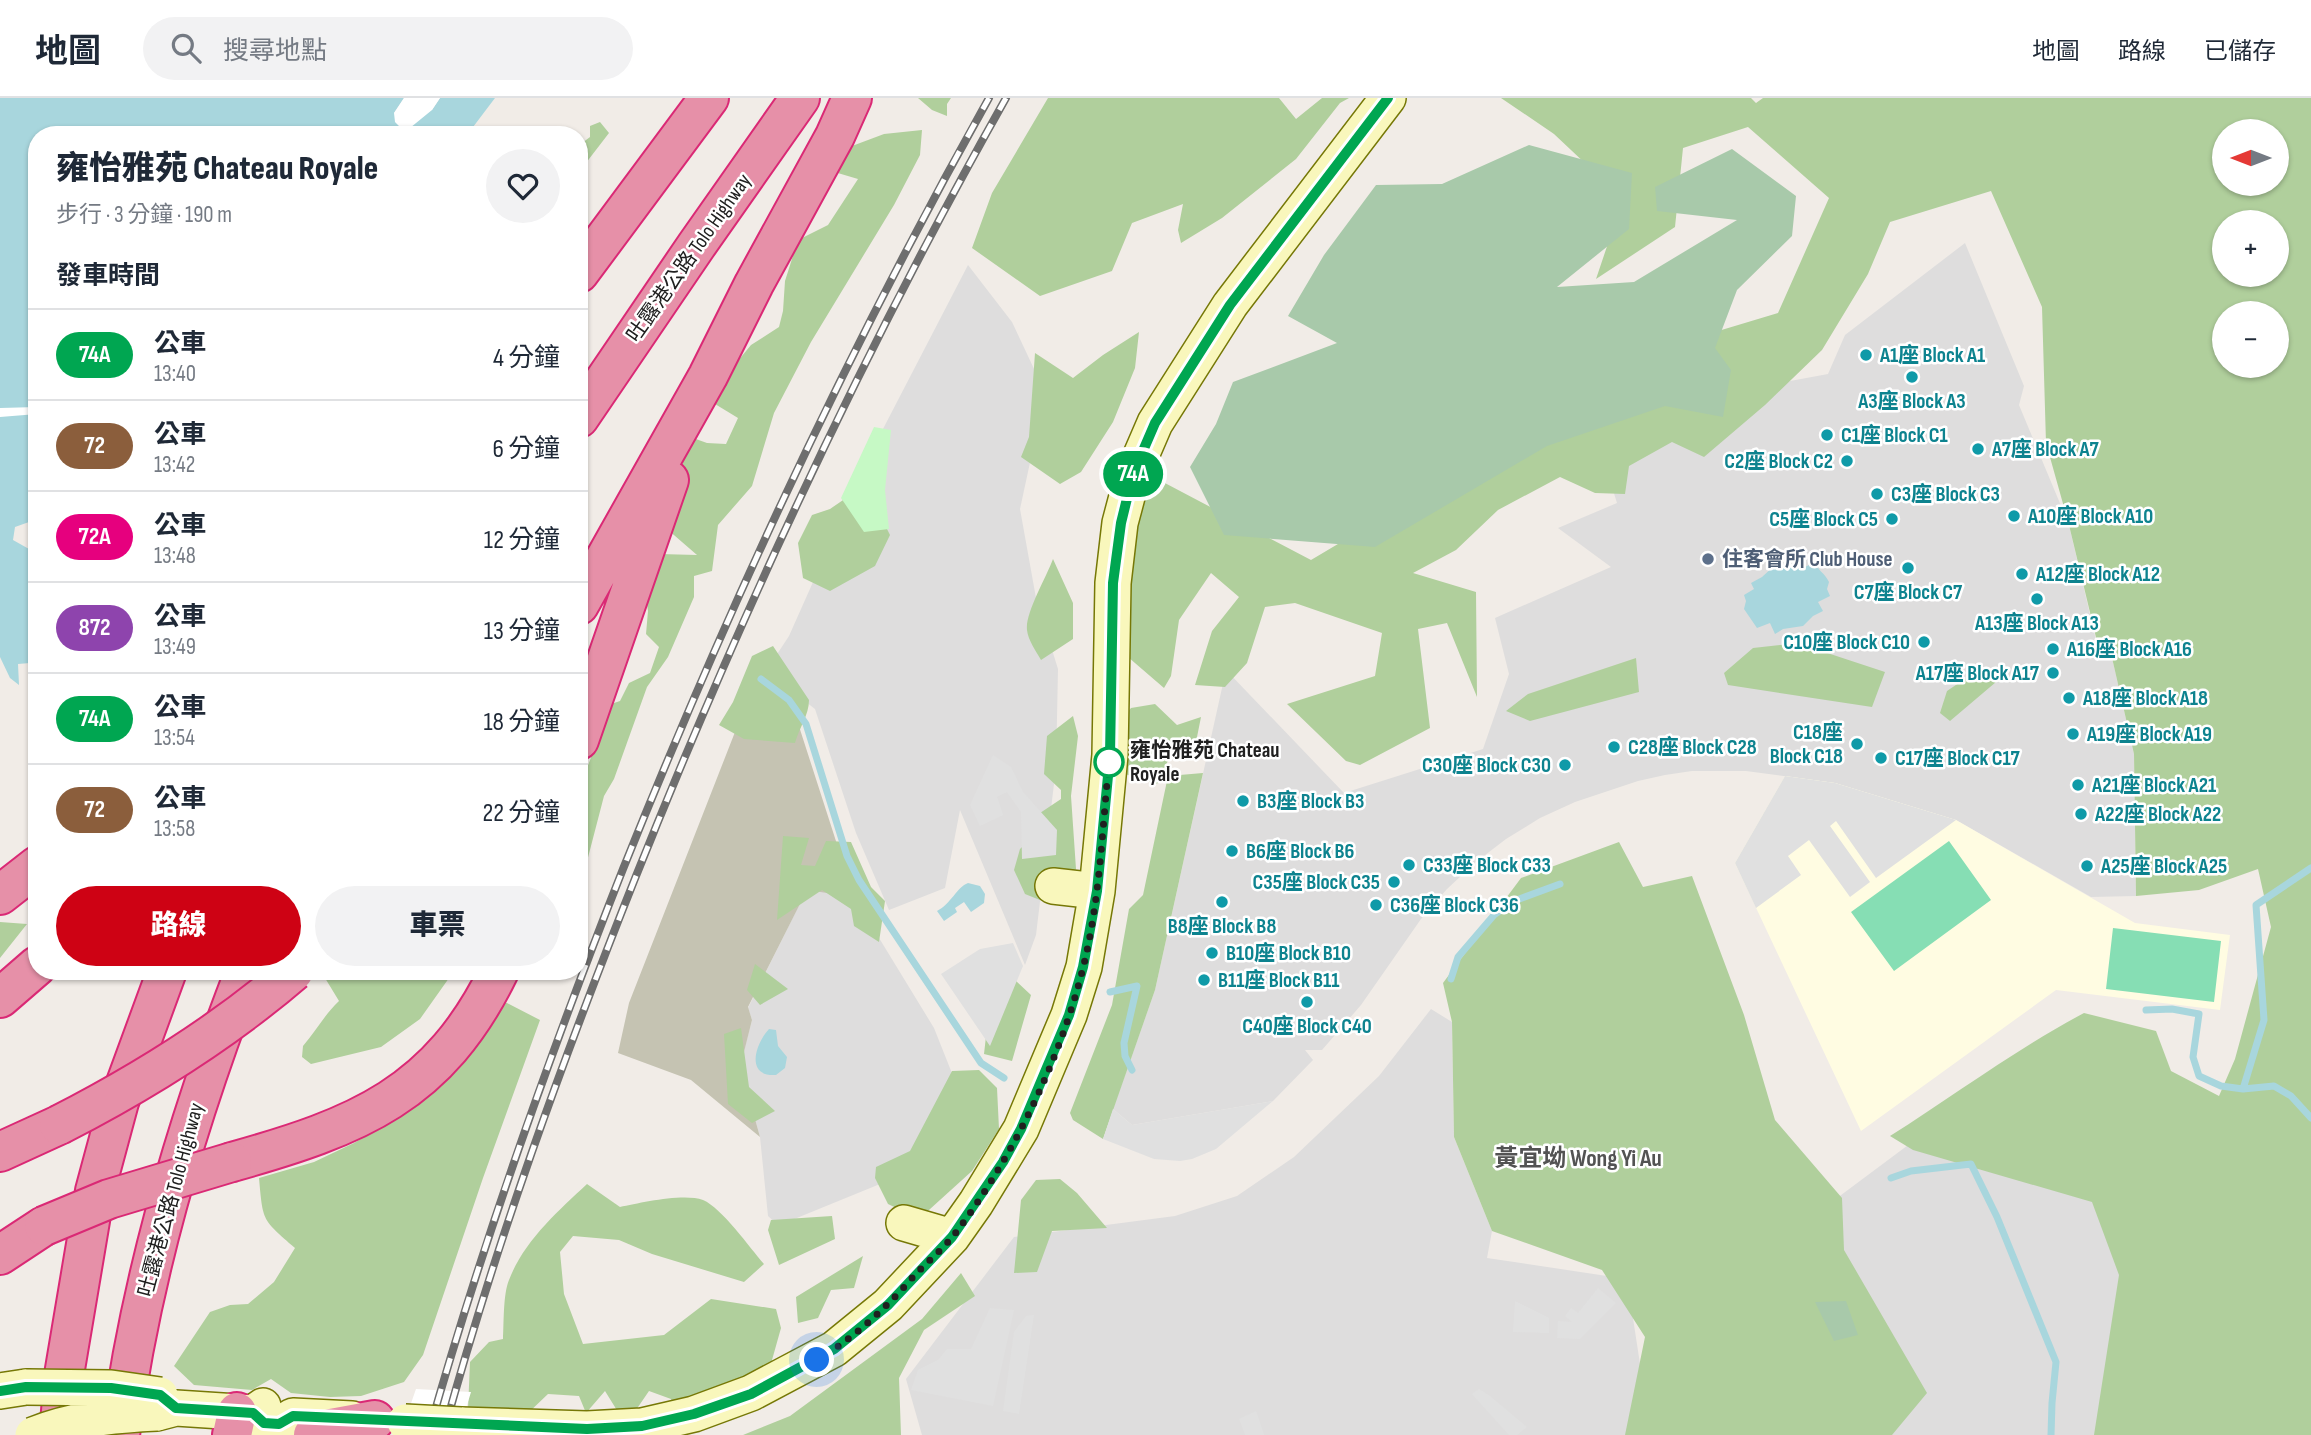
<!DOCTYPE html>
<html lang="zh-TW">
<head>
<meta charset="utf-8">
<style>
	:root { --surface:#fff; --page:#f2f2f3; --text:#1f2937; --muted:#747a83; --line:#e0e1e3; --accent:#ce0214 }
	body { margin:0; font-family:"Sofia Sans Condensed","Noto Sans TC",sans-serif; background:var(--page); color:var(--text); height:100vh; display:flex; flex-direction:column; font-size:26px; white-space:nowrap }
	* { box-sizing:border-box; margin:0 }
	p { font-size:23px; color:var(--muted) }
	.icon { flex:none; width:38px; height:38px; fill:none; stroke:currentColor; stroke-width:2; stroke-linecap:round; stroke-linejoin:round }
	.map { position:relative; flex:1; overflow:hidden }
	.drawer { position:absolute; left:28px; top:28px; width:560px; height:854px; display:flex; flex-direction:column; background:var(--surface); border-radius:28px; box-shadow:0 2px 5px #0004 }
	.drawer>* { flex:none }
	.badge { padding:0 14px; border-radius:23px; font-size:24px; line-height:46px }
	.needle { width:46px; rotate:270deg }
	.controls { position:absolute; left:2212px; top:21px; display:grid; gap:14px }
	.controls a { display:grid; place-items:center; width:77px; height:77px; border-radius:50%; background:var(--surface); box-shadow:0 2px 5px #0004; font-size:35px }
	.you { position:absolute; width:35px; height:35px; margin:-18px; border:5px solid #fff; border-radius:50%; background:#1a73e8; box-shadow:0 0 0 10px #1a73e833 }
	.map>.badge { position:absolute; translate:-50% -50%; box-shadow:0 0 0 4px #fff }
	h2 { padding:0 28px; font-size:26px; line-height:63px }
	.round { display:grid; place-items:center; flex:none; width:74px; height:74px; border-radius:37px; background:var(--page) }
	.headline { display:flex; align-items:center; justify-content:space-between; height:119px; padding:0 28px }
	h1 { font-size:33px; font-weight:800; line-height:52px }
	.primary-button { display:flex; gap:14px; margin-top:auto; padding:14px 28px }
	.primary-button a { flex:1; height:80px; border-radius:42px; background:var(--accent); color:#fff; font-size:28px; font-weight:800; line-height:80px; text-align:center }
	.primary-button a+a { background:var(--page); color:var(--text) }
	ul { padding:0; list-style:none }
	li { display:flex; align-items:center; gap:21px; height:91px; padding:0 28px; border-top:2px solid var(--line) }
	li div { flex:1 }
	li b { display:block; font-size:26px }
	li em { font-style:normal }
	li .badge { min-width:77px; font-weight:700; text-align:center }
	header { display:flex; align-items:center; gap:42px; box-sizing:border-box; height:98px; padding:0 35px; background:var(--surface); border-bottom:2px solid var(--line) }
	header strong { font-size:33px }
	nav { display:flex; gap:38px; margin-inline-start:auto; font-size:24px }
	.search { width:490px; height:63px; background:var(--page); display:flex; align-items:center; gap:18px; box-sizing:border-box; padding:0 24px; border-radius:38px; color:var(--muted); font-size:26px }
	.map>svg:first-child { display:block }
</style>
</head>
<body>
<header>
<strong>地圖</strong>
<div class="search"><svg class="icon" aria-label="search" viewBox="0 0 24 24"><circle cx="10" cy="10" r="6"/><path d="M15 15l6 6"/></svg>搜尋地點</div>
<nav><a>地圖</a><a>路線</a><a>已儲存</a></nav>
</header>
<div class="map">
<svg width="2311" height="1337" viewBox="0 0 2311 1337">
	<rect width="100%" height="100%" fill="#f1ece7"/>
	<!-- residential -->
	<path fill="#dedddd" d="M1965,145L2024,288L2019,307L2069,427L2099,555L2110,551L2134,656L2136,798L2091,799L1956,722L1835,685L1746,673H1692L1665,677L1638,683L1575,704L1540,720L1506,741L1476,764L1447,791L1421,821L1361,907L1322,952H1305L1313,962L1273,1003L1132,1027L1113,1011L1155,892L1226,572L1344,695L1483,651L1509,576L1495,520L1611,469L1558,430L1617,405L1606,370L1746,291L1828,276L1845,237Z
		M968,167L1012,224L1035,273L1040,318L1020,411L1036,500L1058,571L1056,669L1036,837L1025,867L960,712L945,790L889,812L856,735L815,611L766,573L789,538L870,356Z
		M807,791L854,799L934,930L965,1008L907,1075L787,1124L781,1130L768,1118L760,1039L752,1010L743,957L752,922L748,910Z
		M1431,911L1452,924L1454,1039L1492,1133L1487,1160L1627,1181L1642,1279L1635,1337H922L906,1281L1014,1139L1175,1118L1237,1098L1294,1059L1379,978Z
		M1943,1021L2104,1098L2139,1198L2102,1337H1828L1817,1115Z"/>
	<!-- education -->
	<path fill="#fffce2" d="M1785,678L1835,685L1956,722L2135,825L2230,837L2220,912L2056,892L1861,1033L1735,765Z"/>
	<!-- construction -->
	<path fill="#c5c3b2" d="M753,588L796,619L854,799L807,792L748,909L752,922L743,958L752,1010L760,1039L691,982L618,955L629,905Z"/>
	<!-- forest -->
	<path fill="#b0cf9c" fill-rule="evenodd" d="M918,0H951L947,6V18L932,12Z
		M1048,0H1279L1296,21L1322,0H1349L1340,5L1296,61L1222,120L1181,145L1178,132L1183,106L1132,125L1112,173L1040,198L972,150L992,95Z
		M1501,0H1751L1756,5L1763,0H2311V1337H2094L2119,1177L2092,1104L1913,1052L1890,1038C1955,997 2016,951 2084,915L2156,933L2171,973L2219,998L2235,961L2271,829L2258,771L2199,792L2136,798L2134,656L2110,551L2100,556L2069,427L2046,345L2042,209L1991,93L1890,124L1868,176L1822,252L1765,307L1704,359L1672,344L1629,368L1625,396L1595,395L1560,379L1498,412L1456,452L1413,475L1476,494L1477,599L1447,525L1418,531L1430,630L1360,667L1346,663L1287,606L1375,578L1382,535L1295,505L1265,509L1247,565L1225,589L1195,587L1212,533L1239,499L1211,475L1179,522L1171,578L1164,590L1128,559L1112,425L1144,374L1311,462L1675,246L1778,215L1829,100L1748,29L1683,50L1675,129L1596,181L1623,101L1554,36ZM2224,33H2277V86H2224ZM2224,124H2277V177H2224ZM2224,215H2277V268H2224Z
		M600,24L609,35L579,74L582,45L590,39V28Z
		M922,32L920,57L894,107L811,244L774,315L752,388L718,427L712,473L694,478V499L668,559L647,589L614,681L604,698L585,771L579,781V680C593,669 600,626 605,608L620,603L629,585L650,575L659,549L646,536L648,513L644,487L659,456L697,457L667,431L687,347L693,340L707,345L726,346L738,320L715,306L737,264L751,247L779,229L783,213L785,183L798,142L828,127L858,81L831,73L852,48L884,36Z
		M1139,234L1135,270L1113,324L1081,374L1060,386L1021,359L1029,339L1035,255L1073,280L1103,257Z
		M865,387L890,437L875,468L830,493L803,480L798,445L812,417L830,411Z
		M1053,461L1073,505V541L1041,562C1036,553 1028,542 1027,532C1025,515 1046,480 1053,461Z
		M1797,545L1885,574L1872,609L1728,587L1724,575L1753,550Z
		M773,548L809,602C809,617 799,630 795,645L744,641L719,627L733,604L752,558Z
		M1636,560L1639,594L1530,623L1506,613L1528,596Z
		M1981,570L1996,584L1950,623L1940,615L1947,593Z
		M1155,606L1177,627L1201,619L1194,654L1173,652L1157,686L1125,676L1113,633L1131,610Z
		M1073,618L1078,638L1071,698L1076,771L1062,797L1050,806L1025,796L1014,772L1020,751L1034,737L1040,715L1061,701V692L1044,676L1047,638Z
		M1203,675L1155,892L1103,1041L1073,1022L1070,1015L1112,907L1129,811L1143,797L1168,678Z
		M783,738L809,740L801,767L815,768L826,743L851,744L871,789L885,803L879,844L854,828L851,811L822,792L777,822Z
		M1619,744L1643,789L1692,778L1744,917L1775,1022L1842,1100L1844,1152L1927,1295L1892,1337H1625L1645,1239L1602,1172L1492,1133L1454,1039L1452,924L1443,885L1521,780Z
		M0,824L27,826L0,860Z
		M755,866L788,891L760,907L747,892Z
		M333,873H454L420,921L381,949L311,966L302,959L303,948C316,933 325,916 339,903L325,880Z
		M1016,883L1031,897L1012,963L984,956L988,921Z
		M501,902L540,922L483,1080L423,1257L404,1284L361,1298L330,1299L291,1295L271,1281L252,1292L194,1287L174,1268L210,1214L230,1207L248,1206L274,1184L295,1150C262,1121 263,1124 259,1080L314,1064L354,1045L400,1018Z
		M741,930L749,989L775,1013L752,1025L728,1006L724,936Z
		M979,972L997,990L999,1031L972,1073L919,1121L888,1106L875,1080L876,1069L910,1053L952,973Z
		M1060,1081L1077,1095L1107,1130L1052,1133L1037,1174L1014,1175L1021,1102L1036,1082Z
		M587,1086L620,1109C640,1105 683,1095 703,1102C722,1110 750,1150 764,1166L744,1184L652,1156L619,1142L573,1138L560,1154L564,1196L583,1246L664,1237L711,1201L776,1211L781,1230L772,1262L774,1284L674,1318L671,1301L649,1293L636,1312L618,1314L605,1293L586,1315L579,1298L548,1296L526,1317L468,1311L470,1264L489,1244L503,1241C504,1225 503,1196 509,1182C524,1143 557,1114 587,1086Z
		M832,1118L835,1141L779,1167L768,1132L771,1122Z
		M863,1158L854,1190L831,1192L818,1220L798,1225L796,1199Z
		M961,1175L975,1198L924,1232L899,1280L901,1337H743L790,1318L922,1221Z"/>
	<!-- cemetery -->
	<path fill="#a8c9aa" d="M1529,47L1632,75L1629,131L1557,189L1634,184L1737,122L1657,113L1655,89L1732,51L1796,98L1792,138L1737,192L1715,250L1731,272L1723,319L1665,308L1547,348L1375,449L1224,437L1190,369L1216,326L1233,284L1337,245L1288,218L1324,157L1376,87L1442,86Z
		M1846,1203L1858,1237L1834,1243L1815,1204Z"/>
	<!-- park -->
	<path fill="#c6f9c5" d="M874,329L891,332L885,392L889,431L864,434L841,400Z"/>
	<!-- pitch -->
	<path fill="#86deb4" d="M1949,743L1991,802L1894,873L1851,814Z
		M2113,830L2221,843L2214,904L2106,891Z"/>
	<!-- parking -->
	<path fill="#e0e0e0" d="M993,657L1011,669L1023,694L1057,732L1056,757L1022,761L1021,714L1007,694L997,699L1003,717L980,728L970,707Z
		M1785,678L1835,685L1956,722L1876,780L1836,723L1830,728L1870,784L1850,799L1809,742L1788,758L1801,777L1756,810L1735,765Z
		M1013,845L1023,868L990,948L941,876L980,851Z
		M1273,1003L1216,1051L1192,1061L1180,1063L1154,1061L1103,1041L1113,1011L1132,1027Z
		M1598,1190L1616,1205L1580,1241L1557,1240L1558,1223L1572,1224L1565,1218L1571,1210L1578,1215Z
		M1515,1203L1549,1220V1235L1513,1234Z
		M990,1210L1014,1212L993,1308L911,1292L918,1272L938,1262L947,1251H971Z
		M1034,1217L1019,1316L1003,1313L1014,1234L1026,1218Z
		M1479,1291L1490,1298L1527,1329L1517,1337H1509L1472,1296Z
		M1256,1313L1264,1337H1245L1239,1321Z"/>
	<!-- water -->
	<path fill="#a8d6dd" d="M0,0H404L394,15L432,12L440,0H495L467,37H37V434L29,424L15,429L13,442L29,451L37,446V572L30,565L18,566L19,587L10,580L0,559Z
		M1801,462L1805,469L1815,464C1817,472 1825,475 1829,484L1827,491L1830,498L1818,504L1823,513L1813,518L1803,528L1783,531L1775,536L1770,525L1757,530L1744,511L1746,503L1744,497L1754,491L1751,485L1762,479L1774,468L1791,467Z
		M968,785L980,788L985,796L984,805L971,814L964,804L955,810L957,814L944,823L937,813C951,806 957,789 968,785Z
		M769,931L776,932L778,948L787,959L785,970L776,977C745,979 755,946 769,931Z"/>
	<!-- pier -->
	<path fill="#fff" d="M404,0H440L432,12L405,34L395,24L394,15Z
		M37,309V316L0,319V310Z
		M416,1291L471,1294L458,1337H400Z"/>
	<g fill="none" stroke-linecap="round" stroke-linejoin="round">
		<!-- stream -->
		<path stroke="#a8d6dd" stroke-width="7" d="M761,581L789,602L806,626L847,758L859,782L981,965L1004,980
			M1451,881L1458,859L1494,817L1514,803L1560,786
			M1110,894L1137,888L1124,945L1125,958L1132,972
			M2146,912L2172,911L2199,916L2193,959L2199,978L2221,988L2243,991L2274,988L2291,998L2311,1020
			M2243,991L2264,922L2256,807L2311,770
			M1891,1080L1911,1073L1971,1066L1997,1119L2056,1264L2052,1305L2051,1337"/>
		<defs>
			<path id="secondary" d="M1053,788L1097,793
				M904,1125L952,1139
				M0,1293L26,1289
				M157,1315L176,1310L253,1315L263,1308
				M253,1315L264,1325L280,1326L293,1318L352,1321
				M461,1327L587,1331L642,1328L694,1316L751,1295L834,1251L888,1207L952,1139L976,1105L1021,1031L1069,917L1084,869L1097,793L1110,657L1113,485L1120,425L1133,376L1155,325L1230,207L1388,0"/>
			<path id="highway" d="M579,175L709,0
				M579,320L696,148L800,0
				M579,507L708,278L754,186L835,38L852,0
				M579,642L669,382
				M0,797L37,768
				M0,900L37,868
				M0,1054L59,1027
				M232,1064C357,1029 439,997 499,873
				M0,1157L44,1128
				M59,1337L64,1277L95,1093L119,1004L167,873
				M120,1337C141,1177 187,1023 245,873
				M232,1337L237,1314
				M313,1337L331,1330L375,1322"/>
		</defs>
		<!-- secondary casing -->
		<use href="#secondary" stroke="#767806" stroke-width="38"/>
		<!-- highway casing -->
		<use href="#highway" stroke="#da2975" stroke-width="42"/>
		<!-- secondary -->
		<use href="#secondary" stroke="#f9f7bc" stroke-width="35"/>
		<!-- highway -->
		<use href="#highway" stroke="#e690a8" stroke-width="38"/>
		<defs>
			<path id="rail" d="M428,1337C482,1145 550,956 623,771C729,507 850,248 989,0
				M443,1337C495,1147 563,961 636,778C743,511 865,250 1006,0"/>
		</defs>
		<!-- rail casing -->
		<use href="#rail" stroke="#6e6e6e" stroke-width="8"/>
		<!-- rail -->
		<use href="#rail" stroke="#fff" stroke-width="5" stroke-dasharray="16" stroke-linecap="butt"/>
		<defs>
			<path id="secondary-bridge" d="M26,1289L111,1290L160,1297
				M405,1324L461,1327
				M33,1337C72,1321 115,1317 157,1315"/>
			<path id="highway-bridge" d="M59,1027C143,984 222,935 294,873
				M44,1128L109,1101L232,1064"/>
		</defs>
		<!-- secondary-bridge casing -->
		<use href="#secondary-bridge" stroke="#767806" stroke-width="38" stroke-linecap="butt"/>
		<!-- highway-bridge casing -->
		<use href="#highway-bridge" stroke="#da2975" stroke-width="42" stroke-linecap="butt"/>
		<!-- secondary-bridge -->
		<use href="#secondary-bridge" stroke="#f9f7bc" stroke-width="35"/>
		<!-- highway-bridge -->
		<use href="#highway-bridge" stroke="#e690a8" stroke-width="38"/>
	</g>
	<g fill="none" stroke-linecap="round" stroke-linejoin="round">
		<defs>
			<path id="line" d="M0,1293L26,1289L111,1290L160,1297L176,1310L253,1315L264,1325L279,1326L293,1318L587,1331L642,1328L694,1316L751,1296L834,1251L888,1207L952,1139L1003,1064L1021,1031L1069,917L1083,869L1097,793L1110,657L1113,485L1121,425L1133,376L1155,325L1230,207L1388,0"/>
		</defs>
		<!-- line casing -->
		<use href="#line" stroke="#fff" stroke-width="16"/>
		<!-- line -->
		<use href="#line" stroke="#00a651" stroke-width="10"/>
		<!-- walk -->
		<path stroke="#202020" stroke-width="7" stroke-dasharray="0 12.6" d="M817,1262C854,1240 885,1211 913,1179C926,1165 942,1152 954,1137C1012,1061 1060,963 1083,870C1100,802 1102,733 1109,664"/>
	</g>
	<!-- markers -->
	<g fill="#0f9aa8" stroke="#fff" stroke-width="2.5">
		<circle cx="1866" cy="257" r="7"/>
		<circle cx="1912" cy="279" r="7"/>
		<circle cx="1827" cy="337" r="7"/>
		<circle cx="1978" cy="351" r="7"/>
		<circle cx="1847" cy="363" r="7"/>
		<circle cx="1877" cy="396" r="7"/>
		<circle cx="2014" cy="418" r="7"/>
		<circle cx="1892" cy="421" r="7"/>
		<circle cx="1908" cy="470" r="7"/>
		<circle cx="2022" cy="476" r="7"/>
		<circle cx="2037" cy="501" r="7"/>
		<circle cx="1924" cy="544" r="7"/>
		<circle cx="2053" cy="551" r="7"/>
		<circle cx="2053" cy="575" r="7"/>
		<circle cx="2069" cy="600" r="7"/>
		<circle cx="2073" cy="636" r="7"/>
		<circle cx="1857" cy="646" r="7"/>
		<circle cx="1614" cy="649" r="7"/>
		<circle cx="1881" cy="660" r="7"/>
		<circle cx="1565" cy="667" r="7"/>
		<circle cx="2078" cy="687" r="7"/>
		<circle cx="1243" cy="703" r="7"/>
		<circle cx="2081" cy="716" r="7"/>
		<circle cx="1232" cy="753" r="7"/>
		<circle cx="1409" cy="767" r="7"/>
		<circle cx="2087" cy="768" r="7"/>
		<circle cx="1394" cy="784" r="7"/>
		<circle cx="1222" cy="804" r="7"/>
		<circle cx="1376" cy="807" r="7"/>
		<circle cx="1212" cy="855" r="7"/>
		<circle cx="1204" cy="882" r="7"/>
		<circle cx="1307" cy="904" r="7"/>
	</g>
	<circle fill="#5c6f8a" stroke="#fff" stroke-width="2.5" cx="1708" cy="461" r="7"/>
	<circle fill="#fff" stroke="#00a651" stroke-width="3.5" cx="1109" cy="664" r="14"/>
	<g text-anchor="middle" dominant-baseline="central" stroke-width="5" stroke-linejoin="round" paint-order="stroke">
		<!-- street labels -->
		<g font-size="21" fill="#202020" stroke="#fff">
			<text transform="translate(689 160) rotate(-55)">吐露港公路 Tolo Highway</text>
			<text transform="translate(171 1102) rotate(-75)">吐露港公路 Tolo Highway</text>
		</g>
		<!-- culture labels -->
		<g font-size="21" font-weight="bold" fill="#0d838f" stroke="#fff" text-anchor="start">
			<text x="1880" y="257">A1座 Block A1</text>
			<text x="1912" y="303" text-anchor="middle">A3座 Block A3</text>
			<text x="1841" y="337">C1座 Block C1</text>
			<text x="1992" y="351">A7座 Block A7</text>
			<text x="1833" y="363" text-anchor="end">C2座 Block C2</text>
			<text x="1891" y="396">C3座 Block C3</text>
			<text x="2028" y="418">A10座 Block A10</text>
			<text x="1878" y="421" text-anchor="end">C5座 Block C5</text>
			<text x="2036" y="476">A12座 Block A12</text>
			<text x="1908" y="494" text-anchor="middle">C7座 Block C7</text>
			<text x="2037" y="525" text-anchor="middle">A13座 Block A13</text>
			<text x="1910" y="544" text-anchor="end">C10座 Block C10</text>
			<text x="2067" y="551">A16座 Block A16</text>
			<text x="2039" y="575" text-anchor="end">A17座 Block A17</text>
			<text x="2083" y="600">A18座 Block A18</text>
			<text x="1843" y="634" text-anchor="end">C18座<tspan x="1843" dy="24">Block C18</tspan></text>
			<text x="2087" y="636">A19座 Block A19</text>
			<text x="1628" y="649">C28座 Block C28</text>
			<text x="1895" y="660">C17座 Block C17</text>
			<text x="1551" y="667" text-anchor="end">C30座 Block C30</text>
			<text x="2092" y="687">A21座 Block A21</text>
			<text x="1257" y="703">B3座 Block B3</text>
			<text x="2095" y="716">A22座 Block A22</text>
			<text x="1246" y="753">B6座 Block B6</text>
			<text x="1423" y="767">C33座 Block C33</text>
			<text x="2101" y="768">A25座 Block A25</text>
			<text x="1380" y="784" text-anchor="end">C35座 Block C35</text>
			<text x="1390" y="807">C36座 Block C36</text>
			<text x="1222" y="828" text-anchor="middle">B8座 Block B8</text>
			<text x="1226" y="855">B10座 Block B10</text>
			<text x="1218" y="882">B11座 Block B11</text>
			<text x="1307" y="928" text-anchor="middle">C40座 Block C40</text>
		</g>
		<!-- service labels -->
		<g font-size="21" font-weight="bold" fill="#4e5e75" stroke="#fff" text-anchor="start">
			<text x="1722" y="461">住客會所 Club House</text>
		</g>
		<!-- stop labels -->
		<g font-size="21" font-weight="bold" fill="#202020" stroke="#fff" text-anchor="start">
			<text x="1130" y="652">雍怡雅苑 Chateau<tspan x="1130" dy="24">Royale</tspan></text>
		</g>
		<!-- quarter labels -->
		<g font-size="24" font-weight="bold" fill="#535353" stroke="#fff">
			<text x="1578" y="1060">黃宜坳 Wong Yi Au</text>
		</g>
	</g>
</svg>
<div class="controls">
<a><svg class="needle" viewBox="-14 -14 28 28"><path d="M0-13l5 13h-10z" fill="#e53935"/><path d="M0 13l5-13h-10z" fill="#747a83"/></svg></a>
<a>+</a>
<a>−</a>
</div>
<div class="you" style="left:817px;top:1262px"></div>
<b class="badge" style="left:1133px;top:376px;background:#00a651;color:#fff">74A</b>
<section class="drawer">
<div class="headline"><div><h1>雍怡雅苑 Chateau Royale</h1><p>步行 · 3 分鐘 · 190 m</p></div><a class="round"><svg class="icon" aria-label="heart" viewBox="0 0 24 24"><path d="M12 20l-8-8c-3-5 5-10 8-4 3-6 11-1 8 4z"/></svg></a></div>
<h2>發車時間</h2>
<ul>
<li><span class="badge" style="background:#00a651;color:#fff">74A</span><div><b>公車</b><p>13:40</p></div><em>4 分鐘</em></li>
<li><span class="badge" style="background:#8b5e3c;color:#fff">72</span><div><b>公車</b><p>13:42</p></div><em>6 分鐘</em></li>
<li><span class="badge" style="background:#e6007e;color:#fff">72A</span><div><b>公車</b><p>13:48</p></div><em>12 分鐘</em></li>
<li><span class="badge" style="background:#8e44ad;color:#fff">872</span><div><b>公車</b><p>13:49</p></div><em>13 分鐘</em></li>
<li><span class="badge" style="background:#00a651;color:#fff">74A</span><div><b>公車</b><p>13:54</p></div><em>18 分鐘</em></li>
<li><span class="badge" style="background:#8b5e3c;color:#fff">72</span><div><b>公車</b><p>13:58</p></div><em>22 分鐘</em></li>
</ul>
<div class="primary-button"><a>路線</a><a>車票</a></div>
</section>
</div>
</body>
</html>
